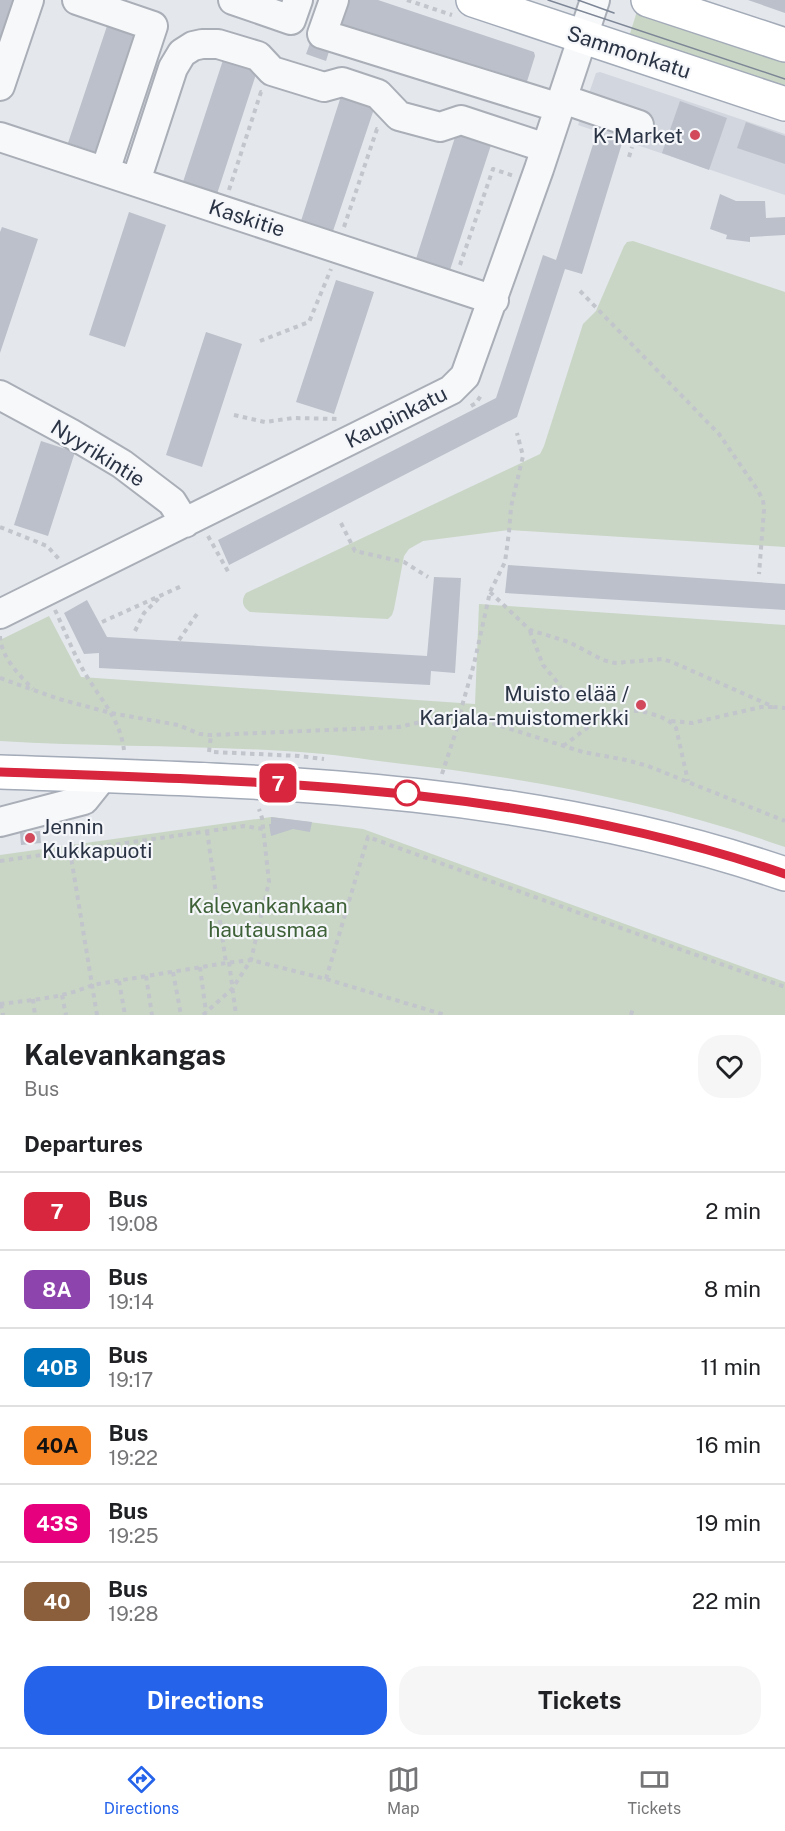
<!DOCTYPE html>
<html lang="en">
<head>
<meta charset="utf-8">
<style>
	:root { --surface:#fff; --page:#f6f6f6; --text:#202124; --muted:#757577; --line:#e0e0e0; --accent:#2563eb }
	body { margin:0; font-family:"Public Sans",sans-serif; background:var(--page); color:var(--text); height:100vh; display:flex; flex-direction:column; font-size:22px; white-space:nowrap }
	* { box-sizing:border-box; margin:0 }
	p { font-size:20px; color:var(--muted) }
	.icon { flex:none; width:33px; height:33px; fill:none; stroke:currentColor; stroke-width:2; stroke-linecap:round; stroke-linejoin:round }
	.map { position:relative; height:1015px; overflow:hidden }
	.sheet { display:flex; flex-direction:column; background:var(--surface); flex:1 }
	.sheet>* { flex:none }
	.badge { padding:0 12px; border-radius:9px; font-size:21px; line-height:39px }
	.map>.badge { position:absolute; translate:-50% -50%; box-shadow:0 0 0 3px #fff }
	h2 { padding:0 24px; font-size:22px; line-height:54px }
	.round { display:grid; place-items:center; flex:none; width:63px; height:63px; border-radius:24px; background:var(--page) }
	.summary { display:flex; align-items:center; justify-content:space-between; height:102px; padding:0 24px }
	h1 { font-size:28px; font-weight:700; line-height:45px }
	.primary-button { display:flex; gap:12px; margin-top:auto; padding:12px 24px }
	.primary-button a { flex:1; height:69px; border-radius:24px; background:var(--accent); color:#fff; font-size:24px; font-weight:700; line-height:69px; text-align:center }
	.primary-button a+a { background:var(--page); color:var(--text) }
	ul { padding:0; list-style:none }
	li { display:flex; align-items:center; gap:18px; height:78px; padding:0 24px; border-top:2px solid var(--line) }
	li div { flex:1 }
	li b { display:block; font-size:22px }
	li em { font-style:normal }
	li .badge { min-width:66px; font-weight:700; text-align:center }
	.tab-bar { display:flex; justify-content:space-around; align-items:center; height:84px; border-top:2px solid var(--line); background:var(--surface); font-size:16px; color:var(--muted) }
	.tab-bar a { display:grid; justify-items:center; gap:3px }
	.tab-bar .current { color:var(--accent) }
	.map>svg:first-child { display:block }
</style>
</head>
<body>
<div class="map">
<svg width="785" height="1015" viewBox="0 0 785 1015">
	<rect width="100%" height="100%" fill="#e4e7ec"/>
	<!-- built -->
	<path fill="#d2d6de" d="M600,72L785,134V195L578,125L596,73Z"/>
	<!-- green -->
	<path fill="#c9d6c5" d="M638,8L785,54V97L628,40Z
		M633,241L785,292V547L509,530L423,541L409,549L404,556L394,609L392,615L388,619L250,612C242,607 241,600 246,593L540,454L544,446L583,324L596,311L624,246L627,242Z
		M479,604L785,625V847C657,802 529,778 395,763C363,759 332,754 300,752C200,745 100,747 0,741V640L49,616L81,677L475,704Z
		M271,817L363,829L785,982V1015H0V855Z"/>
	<!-- building -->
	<path fill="#bbc0ca" d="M0,0H21L0,62Z
		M342,0H378L534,52L535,56L524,91L328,27Z
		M748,0H785V13Z
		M110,17L144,28L102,154L68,143Z
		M312,38L331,45L326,61L306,54Z
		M225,54L259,65L217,194L183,182Z
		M342,93L376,103L333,231L301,221Z
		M680,101L727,118L709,170L662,153Z
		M746,122L785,136V164L737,148Z
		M457,131L492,142L450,270L416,259Z
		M597,132L623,140L582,274L565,269L517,417L229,565L218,540L496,398L543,255L556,260Z
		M720,194L736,201H765L766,218L785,217V235L750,237V242L726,239L727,235L710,229Z
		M129,212L166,225L125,347L89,335Z
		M2,227L38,239L0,353V232Z
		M336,280L374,292L334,414L296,402Z
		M206,332L242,344L202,467L166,455Z
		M41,441L75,452L48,536L14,525Z
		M508,565L785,584V610L505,593Z
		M434,577L461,578L455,673L431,671L430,685L99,668V653L84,654L64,613L87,600L107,637L427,656Z
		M271,817L312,822L310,832L293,829L271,836L269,824H271Z
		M40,831L41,843L21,845L20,833Z"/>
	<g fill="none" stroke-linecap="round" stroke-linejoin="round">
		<defs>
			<path id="minor" d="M77,0L153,26L105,171
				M233,0L291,20L298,0
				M334,0L322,34L560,108
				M0,86L29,0
				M563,99L639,125
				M0,137L494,300
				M136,181L173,68L182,53L193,46L202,44H218L258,56L272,71L324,87L342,82L378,94L399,116L440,127L461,120L546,148
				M0,395L70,433L122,464L172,502L185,523
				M0,614L451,390L465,376L539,169L595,0
				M0,822L84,800L104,775"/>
			<path id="major" d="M473,0L785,104
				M648,0L785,45
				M0,772C267,781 529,786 785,874"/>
		</defs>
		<!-- minor casing -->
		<use href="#minor" stroke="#a9aeb7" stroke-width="32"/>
		<!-- major casing -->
		<use href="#major" stroke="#a3abb8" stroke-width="36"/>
		<!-- path -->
		<path stroke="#c2c5cb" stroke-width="4" stroke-dasharray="4.5 4.5" stroke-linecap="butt" d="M407,0L452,15
			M629,157L632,147
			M229,190L261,92L264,93
			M344,227L377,129L380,130
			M460,265L493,169L514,176
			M580,291L719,434L757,489L763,500L764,510L759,574
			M260,341L309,322L331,269
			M471,406L476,403L482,394
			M234,415L265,422L293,418L339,419
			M341,523L355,551L404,562L428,577
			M0,527L47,546L59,559
			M208,536L230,575
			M490,592L530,630L569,642L603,660L615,663L662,659L672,662L774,707L785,708
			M55,610C65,631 74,655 86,675C101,700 120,719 124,750
			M102,622L184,585
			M135,631L144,613L160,597
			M530,631L543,665L558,683L565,696
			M0,636C1,657 19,675 33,689
			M179,640L199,611
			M0,678L59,699L111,713L178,725L200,734L211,735L399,727L460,713L583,752L626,760L648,766L785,821
			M671,721L692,723L761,707H773
			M563,746C592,725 614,702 652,714C662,717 670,720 676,728L688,781
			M209,752L211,735
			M214,752L299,756L324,759
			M442,774L459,722L460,713L474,664L490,592L505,562L509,532L511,507L523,456L517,433
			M207,831L226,963
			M70,851L97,1015
			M0,861L244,826L263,829
			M229,962L236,1015
			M200,967L206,1012
			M173,972L181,1015
			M146,976L152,1015
			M326,979L368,837L785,987
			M119,981L125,1015
			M62,995L66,1015
			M33,999L35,1015
			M0,1004C31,1000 64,998 92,985L226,963L251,960L326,979L445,1015
			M1,1004L3,1015
			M203,1015L232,989L251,960L269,882L262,818L259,809
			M631,1015L633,1008"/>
		<!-- minor -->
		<use href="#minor" stroke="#f7f8fa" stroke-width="28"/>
		<!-- major -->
		<use href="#major" stroke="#fff" stroke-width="33"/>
		<!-- tram -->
		<path stroke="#7d8696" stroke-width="1.5" d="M548,0L785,79
			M578,0L614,13"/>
	</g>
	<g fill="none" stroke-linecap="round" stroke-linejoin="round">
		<defs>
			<path id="line" d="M0,772C267,781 529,786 785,874"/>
		</defs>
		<!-- line casing -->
		<use href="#line" stroke="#fff" stroke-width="14"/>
		<!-- line -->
		<use href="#line" stroke="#d7263d" stroke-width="9"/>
	</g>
	<!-- markers -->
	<g fill="#d1495b" stroke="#f4f6f9" stroke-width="2">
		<circle cx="695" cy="135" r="6"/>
		<circle cx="641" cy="705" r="6"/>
		<circle cx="30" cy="838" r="6"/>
	</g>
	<circle fill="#fff" stroke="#d7263d" stroke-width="3" cx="407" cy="793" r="12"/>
	<g text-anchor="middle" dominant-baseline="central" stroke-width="4.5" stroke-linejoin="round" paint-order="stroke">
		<!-- street labels -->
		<g font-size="21" fill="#2b3445" stroke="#f4f6f9">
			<text transform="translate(629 52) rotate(18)">Sammonkatu</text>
			<text transform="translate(247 218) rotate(18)">Kaskitie</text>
			<text transform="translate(396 417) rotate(-27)">Kaupinkatu</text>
			<text transform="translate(98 453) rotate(32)">Nyyrikintie</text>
		</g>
		<!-- poi labels -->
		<g font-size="21" fill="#2b3445" stroke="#f4f6f9" text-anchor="end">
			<text x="683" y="135">K-Market</text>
			<text x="629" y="693">Muisto elää /<tspan x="629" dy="24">Karjala-muistomerkki</tspan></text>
			<text x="42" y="826" text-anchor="start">Jennin<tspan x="42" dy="24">Kukkapuoti</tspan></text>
		</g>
		<!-- park labels -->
		<g font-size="21" fill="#3f6138" stroke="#f4f6f9">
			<text x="268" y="905">Kalevankankaan<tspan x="268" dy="24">hautausmaa</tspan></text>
		</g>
	</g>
</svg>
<b class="badge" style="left:278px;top:783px;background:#d7263d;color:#fff">7</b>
</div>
<section class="sheet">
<div class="summary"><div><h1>Kalevankangas</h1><p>Bus</p></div><a class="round"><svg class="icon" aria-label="heart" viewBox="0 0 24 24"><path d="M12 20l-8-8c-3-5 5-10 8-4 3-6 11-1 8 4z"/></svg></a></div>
<h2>Departures</h2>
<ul>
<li><span class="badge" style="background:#d7263d;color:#fff">7</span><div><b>Bus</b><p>19:08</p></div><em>2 min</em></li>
<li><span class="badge" style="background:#8e44ad;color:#fff">8A</span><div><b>Bus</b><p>19:14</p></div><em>8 min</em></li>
<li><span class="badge" style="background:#0072bc;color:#fff">40B</span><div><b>Bus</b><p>19:17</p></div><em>11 min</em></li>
<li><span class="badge" style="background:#f58220;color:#111">40A</span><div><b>Bus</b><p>19:22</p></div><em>16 min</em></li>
<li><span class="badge" style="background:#e6007e;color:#fff">43S</span><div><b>Bus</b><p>19:25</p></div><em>19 min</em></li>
<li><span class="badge" style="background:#8b5e3c;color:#fff">40</span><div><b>Bus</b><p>19:28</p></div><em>22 min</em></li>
</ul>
<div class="primary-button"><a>Directions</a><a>Tickets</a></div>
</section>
<nav class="tab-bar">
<a class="current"><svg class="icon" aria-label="directions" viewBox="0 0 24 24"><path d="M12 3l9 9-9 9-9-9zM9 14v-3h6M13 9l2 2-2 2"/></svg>Directions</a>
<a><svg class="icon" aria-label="map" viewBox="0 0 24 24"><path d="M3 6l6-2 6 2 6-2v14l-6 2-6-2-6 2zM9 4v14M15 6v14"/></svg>Map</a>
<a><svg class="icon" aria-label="tickets" viewBox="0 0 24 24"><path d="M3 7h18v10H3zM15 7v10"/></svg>Tickets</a>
</nav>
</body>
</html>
